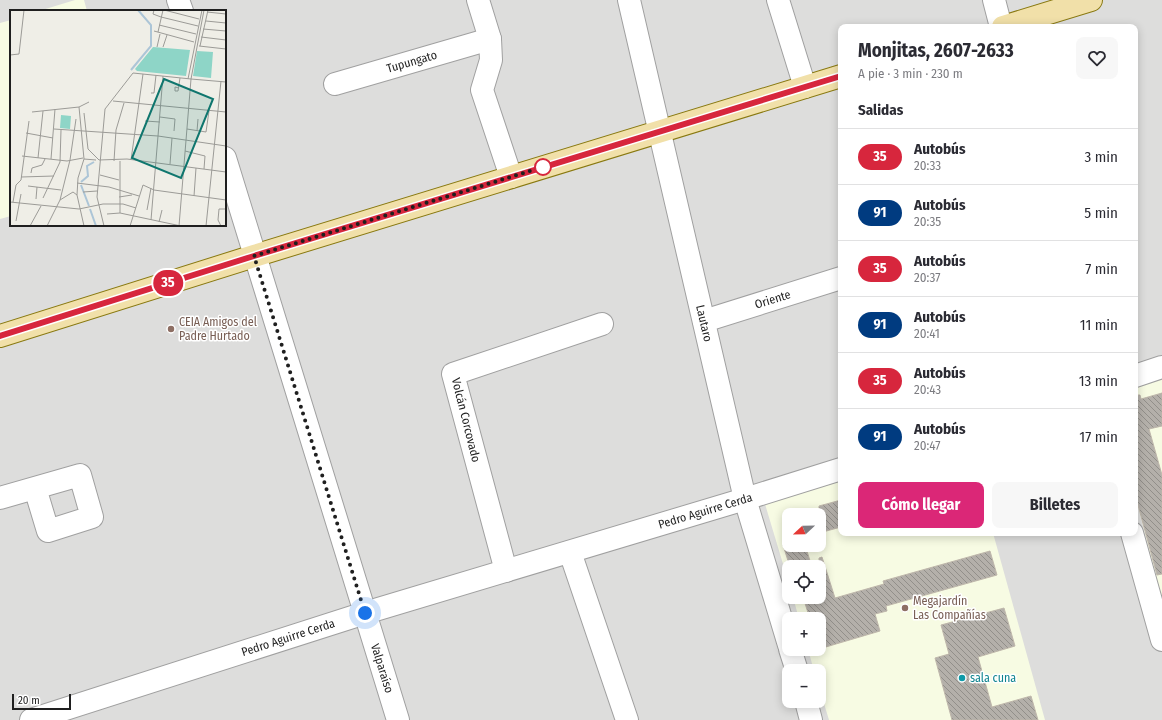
<!DOCTYPE html>
<html lang="es">
<head>
<meta charset="utf-8">
<style>
	:root { --surface:#fff; --page:#f7f7f7; --text:#2b2b33; --muted:#7c7c81; --line:#e1e1e2; --accent:#db2777 }
	body { margin:0; font-family:"Fira Sans Condensed",sans-serif; background:var(--page); color:var(--text); height:100vh; display:flex; flex-direction:column; font-size:15px; white-space:nowrap }
	* { box-sizing:border-box; margin:0 }
	p { font-size:13px; color:var(--muted) }
	.icon { flex:none; width:22px; height:22px; fill:none; stroke:currentColor; stroke-width:2; stroke-linecap:round; stroke-linejoin:round }
	.map { position:relative; flex:1; overflow:hidden }
	.drawer { position:absolute; left:838px; top:24px; width:300px; height:512px; display:flex; flex-direction:column; background:var(--surface); border-radius:8px; box-shadow:0 2px 10px #0003 }
	.drawer>* { flex:none }
	.badge { padding:0 8px; border-radius:13px; font-size:14px; line-height:26px }
	.needle { width:26px; rotate:248deg }
	.fabs { position:absolute; left:782px; top:508px; display:grid; gap:8px }
	.fabs a { display:grid; place-items:center; width:44px; height:44px; border-radius:8px; background:var(--surface); box-shadow:0 2px 10px #0003; font-size:20px }
	.scale { position:absolute; left:12px; bottom:10px; width:59px; box-sizing:border-box; padding-left:4px; border:2px solid #1f1f1f; border-top:0; font-size:11px; line-height:14px; white-space:nowrap; color:#1f1f1f; -webkit-text-stroke:3px #fff; paint-order:stroke }
	.you { position:absolute; width:20px; height:20px; margin:-10px; border:3px solid #fff; border-radius:50%; background:#1a73e8; box-shadow:0 0 0 6px #1a73e833 }
	.map>.badge { position:absolute; translate:-50% -50%; box-shadow:0 0 0 2px #fff }
	h2 { padding:0 20px; font-size:15px; line-height:36px }
	.round { display:grid; place-items:center; flex:none; width:42px; height:42px; border-radius:8px; background:var(--page) }
	.overview { display:flex; align-items:center; justify-content:space-between; height:68px; padding:0 20px }
	h1 { font-size:19px; font-weight:700; line-height:30px }
	.primary-button { display:flex; gap:8px; margin-top:auto; padding:8px 20px }
	.primary-button a { flex:1; height:46px; border-radius:8px; background:var(--accent); color:#fff; font-size:16px; font-weight:700; line-height:46px; text-align:center }
	.primary-button a+a { background:var(--page); color:var(--text) }
	ul { padding:0; list-style:none }
	li { display:flex; align-items:center; gap:12px; height:56px; padding:0 20px; border-top:1px solid var(--line) }
	li div { flex:1 }
	li b { display:block; font-size:15px }
	li em { font-style:normal }
	li .badge { min-width:44px; font-weight:700; text-align:center }
	.map>svg:first-child { display:block }
</style>
</head>
<body>
<div class="map">
<svg width="1162" height="720" viewBox="0 0 1162 720">
	<defs>
		<pattern id="building-back-hatch" width="6" height="6" patternUnits="userSpaceOnUse"><rect width="6" height="6" fill="#b4b0aa"/><path d="M-1 5l2 2M0 0l6 6M5-1l2 2" fill="none" stroke="#928f8a"/></pattern>
	</defs>
	<rect width="100%" height="100%" fill="#efeee7"/>
	<!-- residential -->
	<path fill="#dddddc" fill-rule="evenodd" d="M0,0H1162V720H0ZM11,11H225V225H11ZM841,27H1135V533H841ZM789,515H819V545H789ZM789,567H819V597H789ZM789,619H819V649H789ZM789,671H819V701H789Z"/>
	<!-- education -->
	<path fill="#f7fbe3" fill-rule="evenodd" d="M75,0H84L87,11H39Z
		M11,20V216L0,219V23Z
		M1162,375V601L1135,494V383Z
		M841,481V533H993L1045,720H829L819,687V671H814L808,649H819V619H799L793,597H819V567H789V584L765,504ZM789,515H819V545H789Z"/>
	<!-- building -->
	<path fill="url(#building-back-hatch)" stroke="#bfb7ab" d="M1162,393V426L1149,429L1162,475V574L1157,575L1135,494V395H1140L1141,399Z
		M841,500V527L819,533V506Z
		M783,545H805L812,567H790Z
		M990,551L997,575L886,606L887,611L875,614L880,631L819,649V619H810L803,597H819V558L822,557L835,598L884,584L883,581Z
		M1004,608L1015,646L978,657L992,707L1031,696L1038,720H952L935,658L949,654L941,625Z"/>
	<g fill="none" stroke-linecap="round" stroke-linejoin="round">
		<defs>
			<g id="minor">
				<path d="M178,0L182,11"/>
				<path d="M478,0L490,39L491,60L482,90L511,177"/>
				<path id="s1" d="M629,0L745,499L789,645"/>
				<path d="M778,0L805,87"/>
				<path d="M994,0L1001,27"/>
				<path id="s2" d="M335,84L490,39"/>
				<path id="s3" d="M225,158L398,720"/>
				<path id="s4" d="M704,321L841,278"/>
				<path d="M1135,376L1162,367"/>
				<path d="M0,498L80,475L92,517L48,531L35,488"/>
				<path d="M1132,533L1162,640"/>
				<path d="M570,552L627,720"/>
				<path d="M506,571L453,374L602,324"/>
				<path d="M790,649L797,671"/>
				<path d="M806,701L811,720"/>
				<path id="s5" d="M31,720L365,613L745,499L841,469"/>
			</g>
			<path id="major" d="M1003,27L1091,0
				M0,336L254,256L841,76"/>
		</defs>
		<!-- minor casing -->
		<use href="#minor" stroke="#a0a0a0" stroke-width="24"/>
		<!-- major casing -->
		<use href="#major" stroke="#897911" stroke-width="24"/>
		<!-- minor -->
		<use href="#minor" stroke="#fff" stroke-width="22"/>
		<!-- major -->
		<use href="#major" stroke="#f1e0a9" stroke-width="22"/>
	</g>
	<g fill="none" stroke-linecap="round" stroke-linejoin="round">
		<defs>
			<path id="line" d="M0,336L254,256L841,76"/>
		</defs>
		<!-- line casing -->
		<use href="#line" stroke="#fff" stroke-width="9"/>
		<!-- line -->
		<use href="#line" stroke="#d7263d" stroke-width="6"/>
		<!-- walk -->
		<path stroke="#1f1f1f" stroke-width="4" stroke-dasharray="0 7.2" d="M365,613L254,256L543,167"/>
	</g>
	<!-- markers -->
	<circle fill="#fff" stroke="#d7263d" stroke-width="2" cx="543" cy="167" r="8"/>
	<g fill="#8d6e63" stroke="#fff" stroke-width="1.5">
		<circle cx="171" cy="329" r="4"/>
		<circle cx="905" cy="608" r="4"/>
	</g>
	<circle fill="#0f9aa8" stroke="#fff" stroke-width="1.5" cx="962" cy="678" r="4"/>
	<g text-anchor="middle" dominant-baseline="central" stroke-width="3" stroke-linejoin="round" paint-order="stroke">
		<!-- street labels -->
		<g font-size="12" fill="#1f1f1f" stroke="#fff">
			<text stroke="none"><textPath href="#s2" startOffset="80">Tupungato</textPath></text>
			<text stroke="none"><textPath href="#s4" startOffset="72">Oriente</textPath></text>
			<text stroke="none"><textPath href="#s1" startOffset="332">Lautaro</textPath></text>
			<text transform="translate(466 420) rotate(76)">Volcán Corcovado</text>
			<text stroke="none"><textPath href="#s5" startOffset="706">Pedro Aguirre Cerda</textPath></text>
			<text stroke="none"><textPath href="#s5" startOffset="270">Pedro Aguirre Cerda</textPath></text>
			<text stroke="none"><textPath href="#s3" startOffset="534">Valparaíso</textPath></text>
		</g>
		<!-- education labels -->
		<g font-size="12" fill="#785e54" stroke="#fff" text-anchor="start">
			<text x="179" y="322">CEIA Amigos del<tspan x="179" dy="14">Padre Hurtado</tspan></text>
			<text x="913" y="601">Megajardín<tspan x="913" dy="14">Las Compañías</tspan></text>
		</g>
		<!-- culture labels -->
		<g font-size="12" fill="#0d838f" stroke="#fff" text-anchor="start">
			<text x="970" y="678">sala cuna</text>
		</g>
	</g>
	<!-- overview -->
	<g transform="translate(10 10)">
		<rect width="216" height="216" fill="#efeee7"/>
		<path d="M143,37L180,40L176,66L127,61L125,59ZM187,41L203,42L201,68L183,66ZM51,105L61,106L60,119L50,118Z" fill="#8ed5c7"/>
		<path fill="none" stroke="#acc5d7" stroke-width="2" d="M121,60L141,36V15L128,0M71,172L78,166L77,156L84,152M71,175L79,196M80,199L86,216"/>
		<path fill="none" stroke="#9c9b97" stroke-width="1" d="M144,0L143,4L151,7M154,0L189,9M197,2L216,4M151,7L188,16M196,11L216,13M149,15L186,24M193,19L216,21M144,21L184,32M148,22L153,0M191,27L216,30M189,36L216,39M190,36L198,0M147,37L150,24M153,37L157,25M0,45L9,44L14,0M178,69L192,0M169,78L165,77V81H168L170,68M141,83H144L146,65M103,91L216,102M22,102L69,97L79,92M74,103L78,139L89,150L117,149L216,162M150,107L165,109L164,121M135,111L150,112M44,119L148,126L216,136M177,119L196,122L199,101M187,121L188,109M16,123L43,128M175,141L195,146L194,159M12,146L57,151L73,148M28,148L33,101M41,149L45,99M74,149L86,150M121,150L133,64M104,151L106,120L114,93M160,154L162,128M21,163L22,158L32,155L35,149M90,165L109,170M11,167L44,166M67,173L99,177L129,186M18,176L51,180M73,182L87,181M67,185L68,168L74,149L69,97M184,186L186,158M109,187L122,185M33,188L50,152L51,120M26,189L27,177M50,190L60,150L66,109M0,192L69,199L93,194H113L126,198M3,192L6,175L11,170L19,111M137,200L141,178M110,203V151M97,204L110,203L171,216M141,210L153,66M6,211L11,184M149,212L152,200M20,216L31,196M37,216L50,190L63,182L67,185L74,216M94,216L87,187L95,99L123,63L181,69L194,0M120,216L133,175L144,180L216,190M169,216L181,69L216,72M196,216L211,71M211,216L208,210L209,199H216"/>
		<path fill="#0f766e" fill-opacity="0.15" stroke="#0f766e" stroke-width="2" d="M154,69L203,89L171,168L122,148Z"/>
		<rect width="216" height="216" fill="none" stroke="#1f1f1f" stroke-width="2"/>
	</g>
</svg>
<div class="fabs">
<a><svg class="needle" viewBox="-14 -14 28 28"><path d="M0-13l5 13h-10z" fill="#e53935"/><path d="M0 13l5-13h-10z" fill="#7c7c81"/></svg></a>
<a><svg class="icon" aria-label="locate" viewBox="0 0 24 24"><circle cx="12" cy="12" r="6"/><path d="M12 2v4M12 18v4M2 12h4M18 12h4"/></svg></a>
<a>+</a>
<a>−</a>
</div>
<div class="scale">20 m</div>
<div class="you" style="left:365px;top:613px"></div>
<b class="badge" style="left:168px;top:283px;background:#d7263d;color:#fff">35</b>
<section class="drawer">
<div class="overview"><div><h1>Monjitas, 2607-2633</h1><p>A pie · 3 min · 230 m</p></div><a class="round"><svg class="icon" aria-label="heart" viewBox="0 0 24 24"><path d="M12 20l-8-8c-3-5 5-10 8-4 3-6 11-1 8 4z"/></svg></a></div>
<h2>Salidas</h2>
<ul>
<li><span class="badge" style="background:#d7263d;color:#fff">35</span><div><b>Autobús</b><p>20:33</p></div><em>3 min</em></li>
<li><span class="badge" style="background:#003b80;color:#fff">91</span><div><b>Autobús</b><p>20:35</p></div><em>5 min</em></li>
<li><span class="badge" style="background:#d7263d;color:#fff">35</span><div><b>Autobús</b><p>20:37</p></div><em>7 min</em></li>
<li><span class="badge" style="background:#003b80;color:#fff">91</span><div><b>Autobús</b><p>20:41</p></div><em>11 min</em></li>
<li><span class="badge" style="background:#d7263d;color:#fff">35</span><div><b>Autobús</b><p>20:43</p></div><em>13 min</em></li>
<li><span class="badge" style="background:#003b80;color:#fff">91</span><div><b>Autobús</b><p>20:47</p></div><em>17 min</em></li>
</ul>
<div class="primary-button"><a>Cómo llegar</a><a>Billetes</a></div>
</section>
</div>
</body>
</html>
